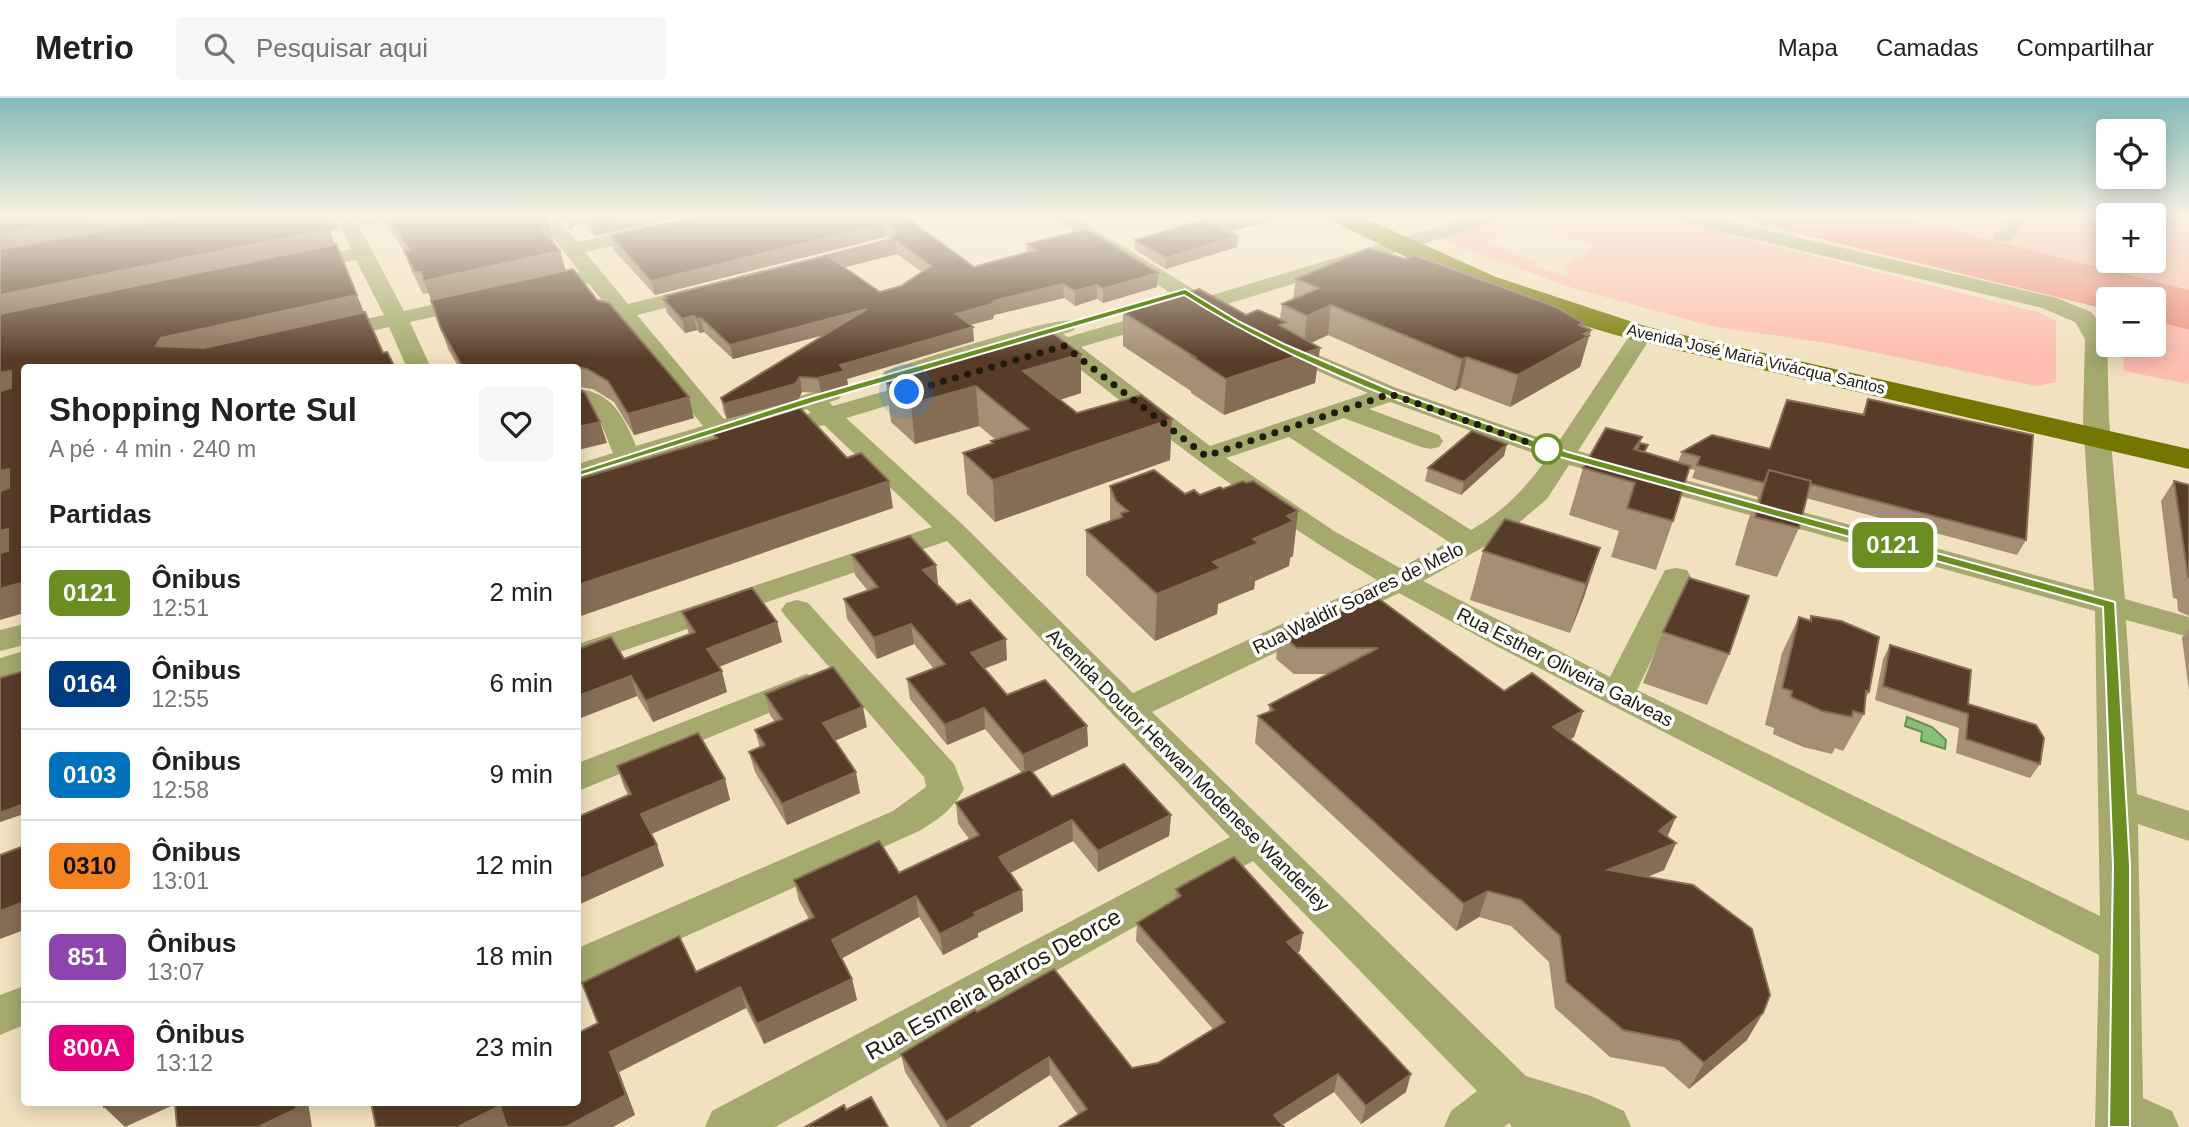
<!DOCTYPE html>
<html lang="pt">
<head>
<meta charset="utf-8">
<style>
	:root { --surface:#fff; --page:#f6f6f6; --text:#202124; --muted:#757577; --line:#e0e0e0 }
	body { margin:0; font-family:Helvetica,sans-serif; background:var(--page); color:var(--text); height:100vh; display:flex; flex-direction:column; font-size:26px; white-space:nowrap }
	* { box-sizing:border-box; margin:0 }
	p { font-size:23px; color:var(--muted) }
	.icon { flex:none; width:38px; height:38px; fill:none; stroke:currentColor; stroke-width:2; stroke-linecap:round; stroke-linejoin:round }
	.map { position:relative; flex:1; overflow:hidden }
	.sheet { position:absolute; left:21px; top:266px; width:560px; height:742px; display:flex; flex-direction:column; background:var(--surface); border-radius:7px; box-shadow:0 4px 18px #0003 }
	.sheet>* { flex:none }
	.badge { padding:0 14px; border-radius:10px; font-size:24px; line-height:46px }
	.controls { position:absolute; left:2096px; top:21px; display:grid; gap:14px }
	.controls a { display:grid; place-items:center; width:70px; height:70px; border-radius:7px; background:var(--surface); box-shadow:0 4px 18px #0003; font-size:35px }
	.you { position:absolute; width:35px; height:35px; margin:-18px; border:5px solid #fff; border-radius:50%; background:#1a73e8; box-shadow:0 0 0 10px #1a73e833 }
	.map>.badge { position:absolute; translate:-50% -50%; box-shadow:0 0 0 4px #fff }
	h2 { padding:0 28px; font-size:26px; line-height:63px }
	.round { display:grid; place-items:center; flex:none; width:74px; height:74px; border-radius:7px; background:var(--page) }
	.summary { display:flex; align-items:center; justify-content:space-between; height:119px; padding:0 28px }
	h1 { font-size:33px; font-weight:600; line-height:52px }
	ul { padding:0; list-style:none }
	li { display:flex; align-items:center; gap:21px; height:91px; padding:0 28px; border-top:2px solid var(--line) }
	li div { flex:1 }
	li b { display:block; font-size:26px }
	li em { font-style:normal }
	li .badge { min-width:77px; font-weight:700; text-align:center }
	header { display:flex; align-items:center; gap:42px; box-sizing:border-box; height:98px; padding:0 35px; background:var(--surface); border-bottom:2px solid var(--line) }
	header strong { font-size:33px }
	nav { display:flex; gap:38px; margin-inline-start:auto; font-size:24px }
	.search { width:490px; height:63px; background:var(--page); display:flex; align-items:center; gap:18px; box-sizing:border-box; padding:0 24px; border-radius:7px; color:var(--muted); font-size:26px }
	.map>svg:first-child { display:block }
</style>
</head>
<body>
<header>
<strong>Metrio</strong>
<div class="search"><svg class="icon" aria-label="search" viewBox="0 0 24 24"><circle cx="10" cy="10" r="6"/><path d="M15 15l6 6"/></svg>Pesquisar aqui</div>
<nav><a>Mapa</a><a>Camadas</a><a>Compartilhar</a></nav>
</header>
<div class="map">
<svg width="2189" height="1029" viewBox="0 0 2189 1029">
	<rect width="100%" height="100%" fill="#f2e1bf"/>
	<!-- green -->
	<path fill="#fdbdb0" d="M1564,117H1650L2041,215L2056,223V284L2036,288L1834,246L1715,229L1573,190L1443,143V138C1476,125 1480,118 1516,130L1486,143L1537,164L1533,167L1566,178L1570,176L1563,169L1595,148L1541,128L1542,122Z
		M1892,117H2109V163H2154V117H2189V192Z
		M2154,224L2189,232V286L2124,273L2123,247H2154Z"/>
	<!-- forest -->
	<path fill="#f19382" d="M1723,117H1892L2189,192V232L2154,223V201H2109V212Z"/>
	<!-- water -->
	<path fill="#88c076" stroke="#698e57" stroke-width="2" d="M1907,619L1932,629L1946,642L1945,651L1921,643L1922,634L1905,628Z"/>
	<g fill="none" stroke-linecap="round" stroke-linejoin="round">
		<!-- minor -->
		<path fill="#a5a96e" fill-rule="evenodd" d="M334,117H353L404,213L476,197L484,198L487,203L484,208L410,224L431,270H407L389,229L328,243L320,241L317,236L320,231L384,217L356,162L299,174L292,172L289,168L292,164L351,151Z
			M535,117H554L577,144L702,117H739L730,123L585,154L628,206L705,187L713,188L716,193L713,198L637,217L724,321L830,289L839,291L842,296L839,301L829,304L833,308L928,281L937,283L940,288L937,293L846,320L962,426L1133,595L1377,482C1264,416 1163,337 1061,256L1048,259L1040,257L1036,252L1040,247L1047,245L1043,242L901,283L893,285L885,283L881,278L885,273C915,264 1053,218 1073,223L1076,228L1073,233L1063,236L1068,239L1186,205L1049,117H1072L1206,199L1477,117H1506L1504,121L1221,208L1232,217L1229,222H1213L1201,214L1081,249L1210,348L1368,295L1272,253L1269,248L1272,243L1280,241L1399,291L1557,346L1634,231H1650L1653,236L1578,353L2094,493L2083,321L2085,241L2075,224L2042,210L1677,123L1668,117H1702L2057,200L2091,214L2101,226L2107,241L2109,321L2125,501L2189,519V539L2126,522L2137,696L2189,713V743L2138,726L2143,1000L2172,1013L2179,1029H2095L2099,857L1498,549L1399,495L1152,614L1526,978L1591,998L1624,1013L1631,1029H1512L1509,1025L1504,1029H1444L1451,1013L1477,993L1253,763L775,1029H705L712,1013L1230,739L947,443L578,568V546L932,429L824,327L813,330L804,327L800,322L804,317L811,315L807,311L578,383V366L613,355C605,337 599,310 578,305V291C612,294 624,319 636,348L703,328L588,185L540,195L533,193L529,189L533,185L580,174ZM1390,304L1547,360C1527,389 1502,415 1471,432L1312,331L1344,320L1421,349L1430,351L1439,349L1443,343L1439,337L1369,311ZM1289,339L1449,444L1400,470L1334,433L1226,360ZM1569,367L2095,513L2100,818L1637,592L1691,479L1687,472L1676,470L1665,472L1610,579L1423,483L1503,438L1547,401Z
			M2012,117H2031L2010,143H1996L1993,139Z
			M797,502L808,505L954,666L964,691C952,712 939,721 919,733L578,887V850L893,713L926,689L924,679L786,519L781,512L786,505Z
			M24,526V547L0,553V532Z
			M24,553V576L0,583V560Z
			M806,576L818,579L823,587L818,595L578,693V665Z
			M24,888V927L0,937V897Z"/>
		<!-- major -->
		<path fill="#737600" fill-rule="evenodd" d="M1328,117H1358L1496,179L1648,229L2189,351V371L1642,244C1534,217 1430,173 1331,122Z"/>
	</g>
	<!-- wall -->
	<path fill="#a48f74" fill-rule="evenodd" d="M355,117H542L554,146L560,153L566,173L597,202L694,320L634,337L614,304L593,291L578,289V270H459L448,251L429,195L423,196L412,174L404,153L385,124L361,127Z
		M558,117H688L594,138L581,123L570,132Z
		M903,117L974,169L1027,155V146L1158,175L1157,189L1103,205L1097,201L1075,208L1064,200L994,217L993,221L970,227L974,243L847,281L848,288L821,295L802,294L798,302L727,321L724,315L721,300L824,237L733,261L704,234L700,235L697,232L685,235L667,215L663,201H665V198L892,141L885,139L655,197L613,151L610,137ZM897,156L922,174L901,188L880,194L844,169Z
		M1192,117H1275V121L1229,134L1237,149L1166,171L1135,152V142L1202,122Z
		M1296,181L1582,229L1591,232L1580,269L1510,309L1460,290L1455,293L1328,237L1311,245L1320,250L1315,285L1224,317L1191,295V293L1123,248V214L1246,217L1280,221L1282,206L1293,201Z
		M1081,256V295L1060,302L1077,315L1170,362L995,424L967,396L963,355L992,346L991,343L996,342L979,328L915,346L891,324L886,284Z
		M1868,301L2026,442L2017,457L1806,400L1799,430L1777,479L1735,467L1749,420L1758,399L1692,380L1695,372L1689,371L1673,423L1656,472L1611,459L1619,433L1569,417L1583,370L1642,339L1640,345L1645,354L1678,364L1682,354L1770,351L1787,302L1862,317Z
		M1504,358L1461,397L1425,383L1428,370Z
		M2174,383L2189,387V518L2178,513L2177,501L2173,500L2161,403Z
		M1110,388L1185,396L1293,458L1290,460L1289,468L1255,483L1254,491L1218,506L1217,516L1155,543L1086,477V432L1110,423Z
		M1600,450L1584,499L1570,535L1470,502L1483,453Z
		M852,457L936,467L938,487L1007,562L984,570L1007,597L1087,628L1088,648L1032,674L1052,699L1171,717L1169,738L1098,774L1073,743L1010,775L1022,792L1023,813L978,835V839L943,857L919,819L842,860L852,881L857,902L764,946L746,910L619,974L635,1017L578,1004L696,874L809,821L799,803L794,782L899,775L970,742L958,726L956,705L1022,675L985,631L947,647L910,601L907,581L934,571L914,546L877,561L847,521L844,501L868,493L855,477Z
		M682,514L777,524L782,544L719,569L727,594L653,624L637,598L578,621V551L624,561L689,536Z
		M1811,518L1869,594L1865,602L1864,616L1843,653L1835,650L1832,656L1803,649L1773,636L1774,630L1765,627L1782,555L1799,519L1809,522Z
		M1316,525L1504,593L1583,613L1574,639L1570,642L1676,719L1667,739L1676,745L1664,772L1647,779L1747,942L1689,991L1664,969L1610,959L1555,910L1549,864L1511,828L1479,819L1456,833L1255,645L1258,618L1269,614V607L1328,576H1294L1276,561L1279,535Z
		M2189,530V593L2182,540Z
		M1663,534L1729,556L1707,607L1643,585Z
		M1890,547L1968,606L2040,666L2030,680L1956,655L1959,630L1875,602L1883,561Z
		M765,596L867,629L835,643L860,695L787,727L755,674L749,654L760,650L755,632L775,624L770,617Z
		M617,668L725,681L730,702L651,736L657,747L664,768L624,689Z
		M1176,791L1300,853L1297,855L1406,994L1361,1026L1334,994L1282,1027L1078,1017L1050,977L969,1029H940L905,974L901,956L977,914L1132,970L1158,965L1213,931L1136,843L1137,825L1175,801Z"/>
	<!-- shaded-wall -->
	<path fill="#866e56" d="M99,117H214L0,158V136Z
		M322,117H333L338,132L330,133L337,151L0,222V197Z
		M358,117H383L385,124L361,127Z
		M569,117H580L581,123L570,132L567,119Z
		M625,117H688L594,138L591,125Z
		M1242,117H1275V121L1226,135L1227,122Z
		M549,126L554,146L548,152L542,131Z
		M884,126L885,139L655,197L651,183Z
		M1238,138L1237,149L1166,171V160Z
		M896,142L897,156L831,173L829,159Z
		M560,153L566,174L432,204L424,183Z
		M1158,175L1157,189L1103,205V191Z
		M1063,186L1064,200L994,217L993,221L957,230L956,216L994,203Z
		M1097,187V201L1075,208V193Z
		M357,197L366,219L173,262L156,248L161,240Z
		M1331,207L1328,237L1304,248L1307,218Z
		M867,211L869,225L733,261L730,247Z
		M694,218L697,232L685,235L682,221Z
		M701,220L704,234L700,235L696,221Z
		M1583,225L1578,244L1584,236L1591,232L1580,269L1510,309L1518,277L1579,227Z
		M973,229L974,243L847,281L848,288L821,295L818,280L840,267Z
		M1320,250L1315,285L1224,317L1226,281Z
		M1081,256V295L1024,313L1023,273Z
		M1467,259L1460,290L1455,293L1462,261Z
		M11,273L24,294L0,302V275Z
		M800,279L802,294L798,302L727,321L724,306Z
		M976,288L979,328L915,346L911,306Z
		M689,299L694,320L634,337L628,316Z
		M1172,321L1170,362L995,424L993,382Z
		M600,324L607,345L578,352V329Z
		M1507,346L1504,358L1461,397L1464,384Z
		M9,371L24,394L0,402V373Z
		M889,383L893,410L578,519V487Z
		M1298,413L1293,458L1290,460L1289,468L1255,483L1254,491L1218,506L1217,516L1155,543L1157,496L1253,441L1287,418Z
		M8,431L24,455L0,463V433Z
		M1600,450L1584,499L1570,535L1586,486Z
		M936,467L938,487L923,472Z
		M24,484V515L0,522V491Z
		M777,524L782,544L713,571L707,551Z
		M911,526L914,546L877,561L874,540Z
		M1006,541L1007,562L973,575L971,555Z
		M722,573L727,594L653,624L646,603Z
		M631,578L637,598L578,621V598Z
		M863,609L867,629L827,646L823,625Z
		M984,610L985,631L947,647L945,627Z
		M1583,613L1574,639L1544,656L1553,629Z
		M1087,628L1088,648L1025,678L1023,657Z
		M856,674L860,695L787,727L782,706Z
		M725,681L730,702L649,737L641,716Z
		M24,706V716L0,724V715Z
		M1171,717L1169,738L1098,774V753Z
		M1676,719L1664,746L1676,745L1664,772L1597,799L1608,772Z
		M1072,722L1073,743L1000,780L999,759Z
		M657,747L664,768L578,807V782Z
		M1022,792L1023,813L978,835V839L943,857L940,836L974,815Z
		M1488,793L1479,819L1456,833L1464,806Z
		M916,798L919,819L837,863L832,842Z
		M24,804V832L0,841V813Z
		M1303,835L1300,853L1284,862L1287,844Z
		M852,881L857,902L764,946L757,926Z
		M740,889L746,910L619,974L635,1017L613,1029H566L610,954Z
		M1763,915L1747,942L1689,991L1704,965Z
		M1049,959L1050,977L969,1029H947L946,1024Z
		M1338,976L1334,994L1279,1029L1274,1017Z
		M1411,976L1406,994L1361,1026L1366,1008Z
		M115,1004H180L125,1029L104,1009Z
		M295,1004H308L312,1029H258Z
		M500,1008L511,1029H458Z"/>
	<!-- building -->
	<path fill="#573d29" stroke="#866e56" stroke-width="2" fill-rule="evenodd" d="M0,117H99L0,136Z
		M189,117H322L329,131L0,197V151Z
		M387,117H542L549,126L542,131L560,153L424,183L421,174H415L404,153L410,152Z
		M584,117H625L591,125Z
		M706,117H903L974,169L1036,152L1027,146L1087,131L1158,175L1103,191L1097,187L1075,193L1063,186L994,203L992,206L956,216L973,229L840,267L845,273L818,280L800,279L795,286L724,306L721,300L867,211L730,247L701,220L696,221L694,218L682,221L663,201L667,200L665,198L892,141L897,133L892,128L884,126L651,183L610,137ZM896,142L931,168L901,188L880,194L829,159Z
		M1219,117H1242L1227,122Z
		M1203,122L1238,138L1166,160L1135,142Z
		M336,146L357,197L161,240L156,248L204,250L365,214L383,255L387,254L395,270H24V484L0,491V455L8,453V431L0,433V393L9,390V371L0,373V293L11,290V273L0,275V216Z
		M1369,150L1405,161L1414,157L1434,164L1556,209L1583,225L1579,227L1591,232L1584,236L1589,238L1518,277L1467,259L1462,261L1331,207L1307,218L1282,206L1319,190L1296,181Z
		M573,171L597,202L609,205L689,299L628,316L608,283L587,271L570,268V270H463L441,231L431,202Z
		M1199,191L1246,217L1258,212L1286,224L1279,227L1320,250L1226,281L1193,259H1195L1123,214Z
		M1052,235L1081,256L1023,273L1077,315L1141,297L1172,321L993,382L963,355L993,345L991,343L1029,331L976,288L911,306L886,284Z
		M578,290L585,295L600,324L578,329Z
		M1868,301L2033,337L2026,442L1810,386L1811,383L1769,372L1764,385L1697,367L1700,359L1682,354L1712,337L1770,351L1787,302L1864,317Z
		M800,310L847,360L861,355L889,383L578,487V381L717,340L713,336Z
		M1606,330L1642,339L1634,351L1690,368L1673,423L1627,410L1635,385L1583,370Z
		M1472,333L1507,346L1464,384L1428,370Z
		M1640,345L1648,347L1644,354L1637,352Z
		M1154,372L1185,396L1194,392L1200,397L1220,389L1223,391L1243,383L1246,385L1253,383L1298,413L1287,418L1294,423L1253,441L1259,445L1213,464L1221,470L1157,496L1086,432L1122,419L1121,415L1128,413L1116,403L1110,388Z
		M1769,372L1811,383L1799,430L1755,419Z
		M2174,383L2189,387V479H2188Z
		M1505,421L1600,450L1586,486L1483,453Z
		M910,438L936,467L923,472L957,507L970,502L1006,541L971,555L1007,597L1045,582L1087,628L1023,657L984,610L945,627L907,581L945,566L911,526L874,540L844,501L878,489L852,457Z
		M1689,480L1749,498L1729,556L1663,534Z
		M752,490L777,524L707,551L722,573L646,603L631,578L578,598V551L611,539L624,561L695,534L682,514Z
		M1375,498L1504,593L1532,575L1583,613L1553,629L1676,719L1659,733L1676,745L1608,772L1693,787L1752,831L1770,897L1763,915L1704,965L1679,943L1623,932L1566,884L1560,838L1521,802L1488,793L1464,806L1258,618L1274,612L1269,607L1378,550H1297L1279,535L1311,521L1316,525Z
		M1811,518L1841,523L1879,539L1869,594L1866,593L1864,616L1853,613L1852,619L1822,613L1791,599L1792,593L1782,590L1799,519L1811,523Z
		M1890,547L1971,572L1968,606L2036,627L2044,640L2040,666L1966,641L1968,616L1883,588Z
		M833,569L863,609L823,625L856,674L782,706L749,654L765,647L755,632L782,621L765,596Z
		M24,573V706L0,715V580Z
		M698,635L725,681L641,716L657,747L578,782V719L631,696L617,668Z
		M1124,666L1171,717L1098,753L1072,722L999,759L1022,792L974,815L976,818L940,836L916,798L832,842L852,881L757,926L740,889L610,954L626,997L566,1029H507L500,1008L458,1029H376L371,1004H578V935L598,925L582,885L679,838L696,874L814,819L794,782L879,743L899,775L979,737L956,705L1030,671L1052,699Z
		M24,748V804L0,813V757Z
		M1234,759L1303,835L1287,844L1411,976L1366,1008L1338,976L1274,1017L1284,1029H1059L1087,1011L1049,959L946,1024L901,956L975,912L977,914L1054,871L1132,970L1158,965L1225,924L1137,825L1181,798L1176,791Z
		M871,999L888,1029H805L844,1007L846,1012Z
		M104,1004H115L104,1009Z
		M175,1004H295L296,1011L258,1029H177Z"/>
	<!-- sky -->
	<linearGradient id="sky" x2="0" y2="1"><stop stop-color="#81b9ba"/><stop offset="0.45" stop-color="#f9f2e2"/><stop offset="1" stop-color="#f9f2e2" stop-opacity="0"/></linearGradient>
	<rect width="2189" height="261" fill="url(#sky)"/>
	<!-- line -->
	<path fill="#6b8e23" stroke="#fff" stroke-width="2" d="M1185,191L1240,224L1284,246L1393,293L1568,354L2115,504L2130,768V1029H2109L2113,768L2103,509L1560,359C1430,316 1300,271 1184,197L816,304L582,377L572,375L809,299Z"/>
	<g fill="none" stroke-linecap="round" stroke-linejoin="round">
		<!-- walk -->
		<path stroke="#211b0e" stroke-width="7" stroke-dasharray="0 12.6" d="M907,294L1064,248L1206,358L1390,296L1547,351"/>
	</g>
	<!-- markers -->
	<circle fill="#fff" stroke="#6b8e23" stroke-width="3.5" cx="1547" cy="351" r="14"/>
	<g text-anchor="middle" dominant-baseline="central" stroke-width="7" stroke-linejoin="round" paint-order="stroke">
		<!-- far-street labels -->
		<g font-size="16" fill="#211b0e" stroke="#fff">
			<text transform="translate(1756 261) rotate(13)">Avenida José Maria Vivácqua Santos</text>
		</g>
		<!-- street labels -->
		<g font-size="19" fill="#211b0e" stroke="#fff">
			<text transform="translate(1358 500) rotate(-26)">Rua Waldir Soares de Melo</text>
			<text transform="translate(1565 569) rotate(27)">Rua Esther Oliveira Galveas</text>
			<text transform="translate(1188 672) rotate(45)">Avenida Doutor Herwan Modenese Wanderley</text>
		</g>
		<!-- near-street labels -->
		<g font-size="23" fill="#211b0e" stroke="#fff">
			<text transform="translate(993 886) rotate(-29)">Rua Esmeira Barros Deorce</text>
		</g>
	</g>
</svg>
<div class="controls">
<a><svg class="icon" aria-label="locate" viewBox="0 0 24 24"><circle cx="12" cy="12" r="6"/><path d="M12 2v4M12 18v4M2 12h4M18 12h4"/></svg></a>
<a>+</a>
<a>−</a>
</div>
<div class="you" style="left:907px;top:294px"></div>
<b class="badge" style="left:1893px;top:447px;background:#6b8e23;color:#fff">0121</b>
<section class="sheet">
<div class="summary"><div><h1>Shopping Norte Sul</h1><p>A pé · 4 min · 240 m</p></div><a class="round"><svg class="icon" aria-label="heart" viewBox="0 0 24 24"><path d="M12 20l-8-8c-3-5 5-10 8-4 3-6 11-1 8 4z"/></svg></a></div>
<h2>Partidas</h2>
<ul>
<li><span class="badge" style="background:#6b8e23;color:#fff">0121</span><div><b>Ônibus</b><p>12:51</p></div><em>2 min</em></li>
<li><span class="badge" style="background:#003b80;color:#fff">0164</span><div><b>Ônibus</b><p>12:55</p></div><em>6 min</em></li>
<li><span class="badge" style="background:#0072bc;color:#fff">0103</span><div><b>Ônibus</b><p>12:58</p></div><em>9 min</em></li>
<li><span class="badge" style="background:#f58220;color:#111">0310</span><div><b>Ônibus</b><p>13:01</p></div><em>12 min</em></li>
<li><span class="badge" style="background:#8e44ad;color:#fff">851</span><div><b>Ônibus</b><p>13:07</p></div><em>18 min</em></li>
<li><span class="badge" style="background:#e6007e;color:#fff">800A</span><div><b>Ônibus</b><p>13:12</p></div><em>23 min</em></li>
</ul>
</section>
</div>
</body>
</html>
